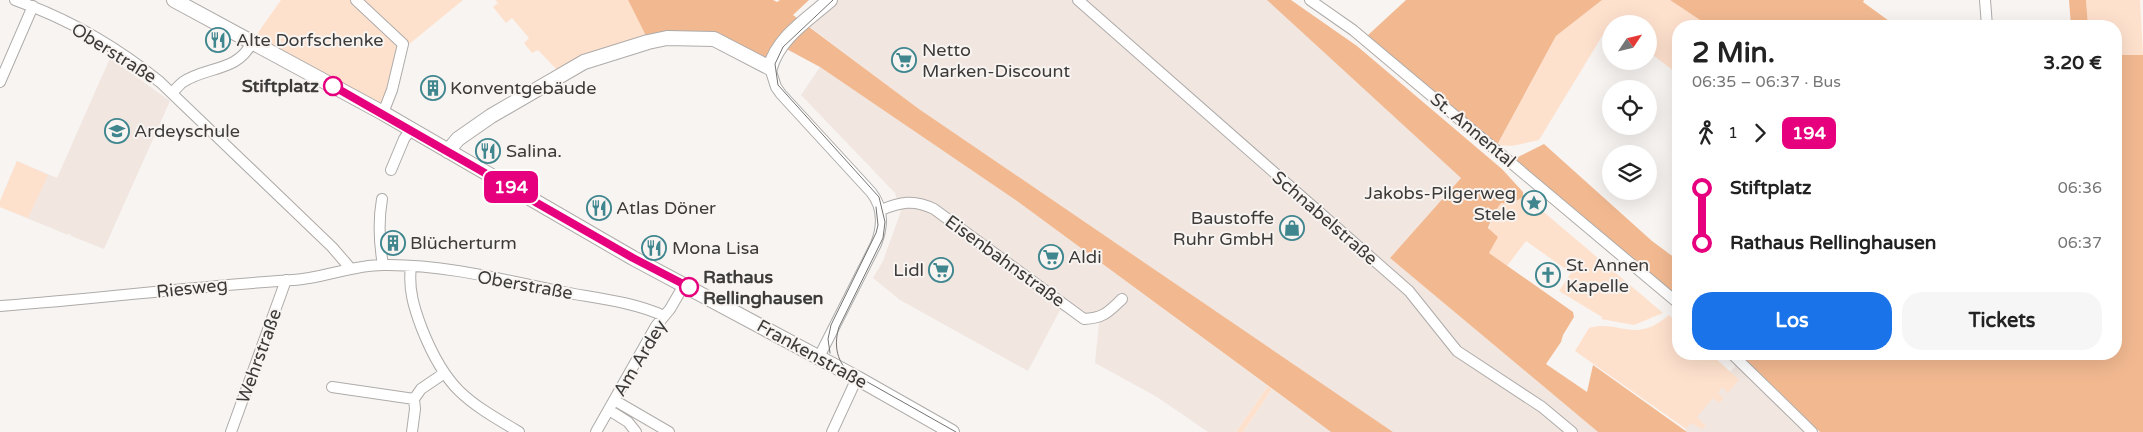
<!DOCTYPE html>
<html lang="de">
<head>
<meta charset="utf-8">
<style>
	:root { --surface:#fff; --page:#f6f6f6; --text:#222; --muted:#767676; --accent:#1a73e8 }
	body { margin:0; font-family:"Varela Round",sans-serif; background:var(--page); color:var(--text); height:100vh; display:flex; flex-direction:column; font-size:19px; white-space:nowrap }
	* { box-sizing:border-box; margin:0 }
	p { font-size:16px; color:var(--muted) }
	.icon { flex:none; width:28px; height:28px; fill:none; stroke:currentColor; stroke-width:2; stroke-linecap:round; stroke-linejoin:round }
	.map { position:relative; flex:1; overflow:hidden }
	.panel { position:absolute; left:1672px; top:20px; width:450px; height:340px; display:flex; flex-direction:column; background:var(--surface); border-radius:20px; box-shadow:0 5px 20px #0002 }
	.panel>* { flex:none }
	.badge { padding:0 10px; border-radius:8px; font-size:18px; line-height:32px }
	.needle { width:32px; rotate:55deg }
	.fabs { position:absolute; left:1602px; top:15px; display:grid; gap:10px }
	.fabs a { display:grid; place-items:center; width:55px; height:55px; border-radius:50%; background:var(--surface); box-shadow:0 5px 20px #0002; font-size:25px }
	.map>.badge { position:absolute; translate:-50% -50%; box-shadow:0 0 0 2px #fff }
	.legs { display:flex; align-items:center; gap:8px; height:55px; padding:0 20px; font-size:16px }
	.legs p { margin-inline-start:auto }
	.overview { display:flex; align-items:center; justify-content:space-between; height:85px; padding:0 20px }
	h1 { font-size:28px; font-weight:700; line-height:38px }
	.cta { display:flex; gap:10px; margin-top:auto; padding:10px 20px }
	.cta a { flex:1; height:58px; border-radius:20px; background:var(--accent); color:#fff; font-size:20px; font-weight:700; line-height:58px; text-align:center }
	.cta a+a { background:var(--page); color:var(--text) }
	ul { padding:0 20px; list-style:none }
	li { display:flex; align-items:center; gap:18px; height:55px; font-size:19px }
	li i { display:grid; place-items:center; width:8px; height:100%; margin:0 6px; background:currentColor }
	li i::after { content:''; width:12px; height:12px; margin:-6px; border:4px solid; border-radius:50%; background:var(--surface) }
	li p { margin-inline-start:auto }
	li:first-child i { background:linear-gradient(#0000 50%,currentColor 0) }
	li:last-child i { background:linear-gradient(currentColor 50%,#0000 0) }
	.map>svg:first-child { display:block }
</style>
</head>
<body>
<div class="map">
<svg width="2143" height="432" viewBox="0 0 2143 432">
	<rect width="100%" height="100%" fill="#f8f4f1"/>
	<!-- built -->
	<path fill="#f1e6e0" d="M831,0H1271L1461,178L1390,258L1598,432H1393L919,109L806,24Z
		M110,58L170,101L104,249L71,236L69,233L68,235L0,207V201L17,161L57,178Z
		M820,67L1017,201L1268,386L1236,432H1208L1157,397L1095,363L1099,322L1085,323L1060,310L1028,371L900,300L873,278L883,261L901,211L895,193L801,95Z
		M1739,361L1812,432H1687L1685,430Z
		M1272,389L1331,432H1243Z"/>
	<!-- green -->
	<path fill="#fee1cd" d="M281,0H463L402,50L382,113L252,41Z
		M495,0H628L648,40L558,71L538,50L532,53L524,43L529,38L512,18L506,23L493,7L498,3Z
		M1602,0H1670L1709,26H1679V75L1649,52V24L1610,23L1539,140L1512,146L1497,145L1556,36Z
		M2086,0H2140L2143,55H2116V26H2088Z
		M17,161L48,175L28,218L0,207V201Z
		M1523,197H1526L1663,313L1634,325L1601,319L1602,317L1559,291L1571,273L1526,241L1507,266L1489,253C1489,230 1487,222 1501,203L1511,204Z
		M1669,315L1679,324V354H1711L1739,380L1728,393L1722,387L1718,393L1724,398L1719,403L1713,398L1697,417L1706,426L1702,429L1691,423L1686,429L1575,351L1589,328C1620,319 1634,345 1669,315Z
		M1268,386L1272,389L1243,432H1236Z"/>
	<!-- forest -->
	<path fill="#f2b991" d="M628,0H773L777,2L780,0H809L793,15L919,109L1393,432H1331L1017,201L820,67L781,46L773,62L735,46L648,40Z
		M1267,0H1291L1357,46L1502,169L1523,192V197L1511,204L1501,203L1494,213L1488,228L1498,237L1489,253L1573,312L1574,317L1563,335L1561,342L1546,364L1587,392L1593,365L1687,432H1598L1390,258L1461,178Z
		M1406,0H1602L1556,36L1497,145L1367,36Z
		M1670,0H1864L1863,2L1896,26H1709Z
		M2069,0H2086L2088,26H2071Z
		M2116,55H2143V432H1820L1740,354H2116Z
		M1544,144L1652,241L1679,261V299L1514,159Z"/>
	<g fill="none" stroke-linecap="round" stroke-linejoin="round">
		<defs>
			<path id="street" d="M15,0C66,18 117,47 160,82L332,247L351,269
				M356,0L403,44L392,90L383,113
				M1078,0L1409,291L1457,351L1542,407L1572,432
				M1310,0L1353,30L1679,304
				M1985,0L1987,26
				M770,68L776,87L781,94L871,192C884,208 883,226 876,244L819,357
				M0,82L33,6
				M172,93C175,90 179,85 183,82C207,66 238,72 252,42
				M391,170L404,139L411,129
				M382,199C378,222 379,242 383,265
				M881,210C900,202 914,199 934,209L1084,319C1104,318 1108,312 1122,299
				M411,266C408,289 414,308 422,329C446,389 465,400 519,432
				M0,306C98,299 196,286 293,280C324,278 352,265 383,265C441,264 501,279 558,291C593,298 631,301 664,316
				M1732,354L1812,432
				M332,387L414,399
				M614,400L669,432
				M609,410L628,422L636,432
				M231,432L286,280
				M412,432L415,409L414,399L421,389L443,374
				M596,432L656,326L670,309L684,285
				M832,432L857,378"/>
			<path id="secondary" d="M174,0L383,113L633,258L857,378L952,432
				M448,151L458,139L491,116L584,62L648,42L667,38L714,39L770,68C778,38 807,20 830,0"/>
		</defs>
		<!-- street casing -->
		<use href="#street" stroke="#aeaba9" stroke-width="12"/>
		<!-- secondary casing -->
		<use href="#secondary" stroke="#aeaba9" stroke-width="16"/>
		<!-- street -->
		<use href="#street" stroke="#fff" stroke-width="10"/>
		<!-- secondary -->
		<use href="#secondary" stroke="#fff" stroke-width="14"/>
		<!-- tram -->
		<path stroke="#757372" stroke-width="1" d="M833,0L783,47L775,64L778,85L879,197L885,222L883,238L839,327C834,343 836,360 848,371L956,432
			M830,353L828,339L831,325L876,233L878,225L876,207"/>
	</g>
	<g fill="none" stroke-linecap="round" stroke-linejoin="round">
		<defs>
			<path id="line-1" d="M333,86L633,258L689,287"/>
		</defs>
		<!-- line-1 casing -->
		<use href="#line-1" stroke="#fff" stroke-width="11"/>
		<!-- line-1 -->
		<use href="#line-1" stroke="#e6007e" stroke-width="8"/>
	</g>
	<!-- icons -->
	<defs>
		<symbol id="restaurant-ring" viewBox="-11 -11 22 22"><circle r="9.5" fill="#f8f4f1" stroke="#3f868f" stroke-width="1.5"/><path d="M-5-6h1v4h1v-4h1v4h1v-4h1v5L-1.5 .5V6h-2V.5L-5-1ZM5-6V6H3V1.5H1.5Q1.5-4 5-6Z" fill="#3f868f"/></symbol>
		<symbol id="supermarket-ring" viewBox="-11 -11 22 22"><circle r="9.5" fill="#f8f4f1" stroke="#3f868f" stroke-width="1.5"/><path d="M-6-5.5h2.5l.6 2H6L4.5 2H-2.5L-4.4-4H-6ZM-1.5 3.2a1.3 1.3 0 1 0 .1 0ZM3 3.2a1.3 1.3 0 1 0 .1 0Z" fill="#3f868f"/></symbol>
		<symbol id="building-ring" viewBox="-11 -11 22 22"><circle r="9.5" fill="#f8f4f1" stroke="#3f868f" stroke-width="1.5"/><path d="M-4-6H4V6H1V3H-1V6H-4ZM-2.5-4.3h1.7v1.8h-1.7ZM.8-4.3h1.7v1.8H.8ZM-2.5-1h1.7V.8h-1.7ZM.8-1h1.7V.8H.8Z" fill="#3f868f"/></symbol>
		<symbol id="school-ring" viewBox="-11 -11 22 22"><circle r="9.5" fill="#f8f4f1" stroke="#3f868f" stroke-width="1.5"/><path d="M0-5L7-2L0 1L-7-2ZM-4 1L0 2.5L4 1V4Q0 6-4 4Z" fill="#3f868f"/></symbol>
		<symbol id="sight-ring" viewBox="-11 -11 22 22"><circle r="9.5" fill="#f8f4f1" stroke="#3f868f" stroke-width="1.5"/><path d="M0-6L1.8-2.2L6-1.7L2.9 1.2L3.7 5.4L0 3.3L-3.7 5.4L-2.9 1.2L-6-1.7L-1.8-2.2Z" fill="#3f868f"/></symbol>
		<symbol id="shop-ring" viewBox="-11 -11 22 22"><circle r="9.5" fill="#f8f4f1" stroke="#3f868f" stroke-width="1.5"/><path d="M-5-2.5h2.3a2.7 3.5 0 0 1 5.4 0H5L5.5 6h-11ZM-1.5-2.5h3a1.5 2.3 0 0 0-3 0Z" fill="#3f868f"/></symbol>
		<symbol id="church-ring" viewBox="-11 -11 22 22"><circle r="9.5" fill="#f8f4f1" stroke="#3f868f" stroke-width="1.5"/><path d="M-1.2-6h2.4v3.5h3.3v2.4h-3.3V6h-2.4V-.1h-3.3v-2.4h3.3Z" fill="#3f868f"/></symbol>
	</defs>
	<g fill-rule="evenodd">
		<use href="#restaurant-ring" x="204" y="26" width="28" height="28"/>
		<use href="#supermarket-ring" x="890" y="46" width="28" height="28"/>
		<use href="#building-ring" x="419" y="74" width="28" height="28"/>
		<use href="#school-ring" x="103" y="117" width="28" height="28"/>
		<use href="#restaurant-ring" x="474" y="137" width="28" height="28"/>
		<use href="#sight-ring" x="1520" y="189" width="28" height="28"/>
		<use href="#restaurant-ring" x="585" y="194" width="28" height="28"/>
		<use href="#shop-ring" x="1278" y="214" width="28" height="28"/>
		<use href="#building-ring" x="379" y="229" width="28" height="28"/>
		<use href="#restaurant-ring" x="640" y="234" width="28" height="28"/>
		<use href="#supermarket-ring" x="1037" y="243" width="28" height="28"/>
		<use href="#supermarket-ring" x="927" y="256" width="28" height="28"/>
		<use href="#church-ring" x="1534" y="261" width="28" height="28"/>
	</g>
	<!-- markers -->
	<g fill="#fff" stroke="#e6007e" stroke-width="2.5">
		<circle cx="333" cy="86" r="9"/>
		<circle cx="689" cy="287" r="9"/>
	</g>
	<g text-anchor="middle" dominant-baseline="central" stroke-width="4" stroke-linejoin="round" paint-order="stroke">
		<!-- poi labels -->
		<g font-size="18" fill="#3c3b3a" stroke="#f8f4f1" text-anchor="start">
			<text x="236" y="40">Alte Dorfschenke</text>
			<text x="922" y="50">Netto<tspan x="922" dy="21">Marken-Discount</tspan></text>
			<text x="450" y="88">Konventgebäude</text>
			<text x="134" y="131">Ardeyschule</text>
			<text x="506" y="151">Salina.</text>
			<text x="1516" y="193" text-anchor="end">Jakobs-Pilgerweg<tspan x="1516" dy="21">Stele</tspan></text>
			<text x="616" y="208">Atlas Döner</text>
			<text x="1274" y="218" text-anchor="end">Baustoffe<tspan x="1274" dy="21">Ruhr GmbH</tspan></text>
			<text x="410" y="243">Blücherturm</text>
			<text x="672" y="248">Mona Lisa</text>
			<text x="1068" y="257">Aldi</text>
			<text x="1566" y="265">St. Annen<tspan x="1566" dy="21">Kapelle</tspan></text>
			<text x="924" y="270" text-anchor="end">Lidl</text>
		</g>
		<!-- street labels -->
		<g font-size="18" fill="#3c3b3a" stroke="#f8f4f1">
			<text transform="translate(114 53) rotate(32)">Oberstraße</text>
			<text transform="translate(1473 130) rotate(40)">St. Annental</text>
			<text transform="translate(1325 218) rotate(41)">Schnabelstraße</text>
			<text transform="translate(1005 261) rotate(36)">Eisenbahnstraße</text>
			<text transform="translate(525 285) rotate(10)">Oberstraße</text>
			<text transform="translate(192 288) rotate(-6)">Riesweg</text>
			<text transform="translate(812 354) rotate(29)">Frankenstraße</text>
			<text transform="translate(259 356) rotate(-70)">Wehrstraße</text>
			<text transform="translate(640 358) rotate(-59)">Am Ardey</text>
		</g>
		<!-- stop labels -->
		<g font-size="18" font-weight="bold" fill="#3c3b3a" stroke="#f8f4f1" text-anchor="end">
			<text x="319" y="86">Stiftplatz</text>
			<text x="703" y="277" text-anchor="start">Rathaus<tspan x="703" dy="21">Rellinghausen</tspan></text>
		</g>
	</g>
</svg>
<div class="fabs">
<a><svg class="needle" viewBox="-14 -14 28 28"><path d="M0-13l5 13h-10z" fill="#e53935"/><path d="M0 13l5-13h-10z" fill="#767676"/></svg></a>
<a><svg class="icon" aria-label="locate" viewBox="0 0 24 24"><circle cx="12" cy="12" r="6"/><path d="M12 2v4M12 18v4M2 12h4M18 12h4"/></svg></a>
<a><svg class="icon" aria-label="layers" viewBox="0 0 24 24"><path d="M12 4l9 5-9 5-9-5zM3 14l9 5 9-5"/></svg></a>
</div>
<b class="badge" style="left:511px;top:187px;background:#e6007e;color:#fff">194</b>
<section class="panel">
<div class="overview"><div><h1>2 Min.</h1><p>06:35 – 06:37 · Bus</p></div><b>3.20 €</b></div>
<div class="legs"><svg class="icon" aria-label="walk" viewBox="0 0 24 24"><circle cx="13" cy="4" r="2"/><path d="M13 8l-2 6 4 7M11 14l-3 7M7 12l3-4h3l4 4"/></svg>1<svg class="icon" aria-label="forward" viewBox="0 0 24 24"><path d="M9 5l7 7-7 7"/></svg><b class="badge" style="background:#e6007e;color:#fff">194</b></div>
<ul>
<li><i style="color:#e6007e"></i><b>Stiftplatz</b><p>06:36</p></li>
<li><i style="color:#e6007e"></i><b>Rathaus Rellinghausen</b><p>06:37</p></li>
</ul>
<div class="cta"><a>Los</a><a>Tickets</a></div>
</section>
</div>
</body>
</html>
